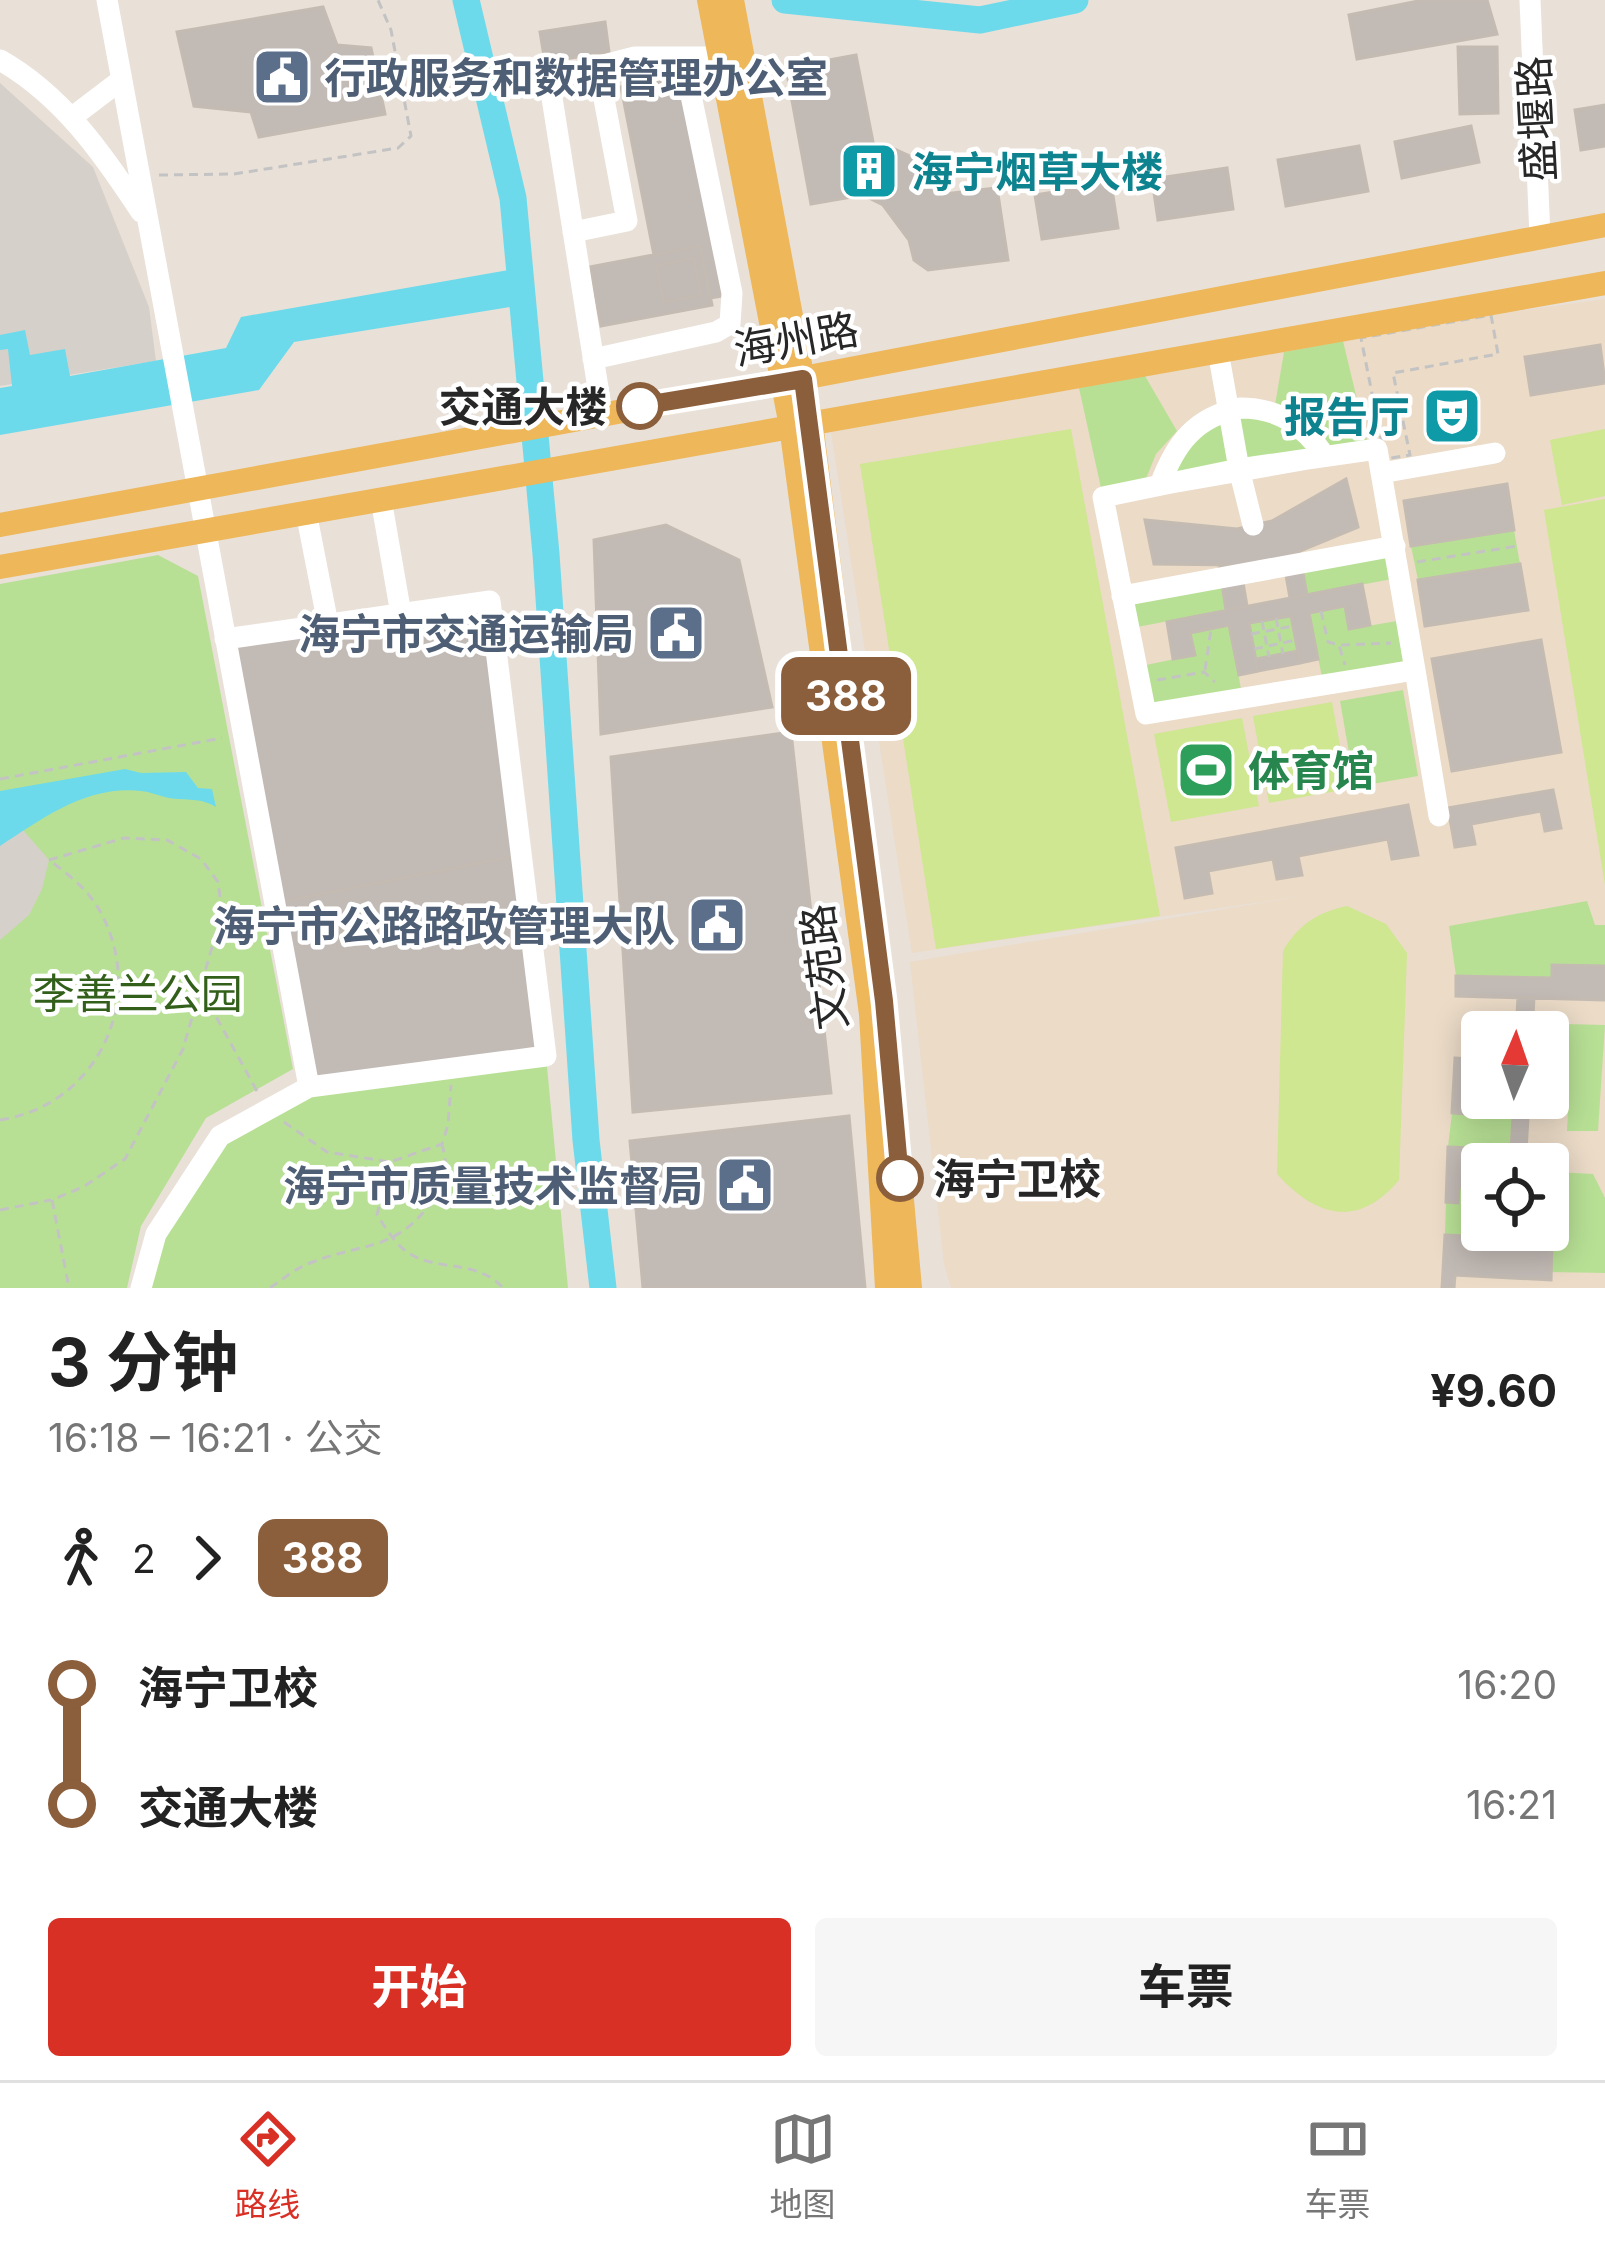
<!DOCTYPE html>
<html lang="zh">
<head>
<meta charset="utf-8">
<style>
	:root { --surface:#fff; --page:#f6f6f6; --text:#222; --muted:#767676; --line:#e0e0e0; --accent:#d93025 }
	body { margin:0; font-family:Inter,"Noto Sans SC",sans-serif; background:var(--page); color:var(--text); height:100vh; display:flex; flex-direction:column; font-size:45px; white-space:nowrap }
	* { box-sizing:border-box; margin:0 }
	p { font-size:39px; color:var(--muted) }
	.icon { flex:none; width:66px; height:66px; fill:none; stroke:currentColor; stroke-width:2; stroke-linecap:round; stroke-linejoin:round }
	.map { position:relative; height:1288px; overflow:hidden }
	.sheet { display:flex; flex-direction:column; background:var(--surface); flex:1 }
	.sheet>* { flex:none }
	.badge { padding:0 24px; border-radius:18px; font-size:42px; line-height:78px }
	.needle { width:78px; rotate:2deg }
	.buttons { position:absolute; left:1461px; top:1011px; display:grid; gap:24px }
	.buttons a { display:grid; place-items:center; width:108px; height:108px; border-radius:12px; background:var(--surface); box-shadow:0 6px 30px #0003; font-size:60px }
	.map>.badge { position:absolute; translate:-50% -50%; box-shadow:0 0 0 6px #fff }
	.legs { display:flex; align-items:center; gap:18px; height:132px; padding:0 48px; font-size:39px }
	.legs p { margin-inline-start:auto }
	.head { display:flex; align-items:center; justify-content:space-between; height:204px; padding:0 48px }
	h1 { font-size:66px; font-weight:700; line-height:90px }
	.cta { display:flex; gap:24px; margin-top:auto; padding:24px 48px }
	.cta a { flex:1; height:138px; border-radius:12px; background:var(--accent); color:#fff; font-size:48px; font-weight:700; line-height:138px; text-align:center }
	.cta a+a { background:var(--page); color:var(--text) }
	ul { padding:0 48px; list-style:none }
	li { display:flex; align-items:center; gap:42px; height:120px; font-size:45px }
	li i { display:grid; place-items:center; width:18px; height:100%; margin:0 15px; background:currentColor }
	li i::after { content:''; width:30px; height:30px; margin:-15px; border:9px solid; border-radius:50%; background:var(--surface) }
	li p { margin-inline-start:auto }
	li:first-child i { background:linear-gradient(#0000 50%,currentColor 0) }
	li:last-child i { background:linear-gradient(currentColor 50%,#0000 0) }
	.menu { display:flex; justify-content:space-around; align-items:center; height:168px; border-top:3px solid var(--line); background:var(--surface); font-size:33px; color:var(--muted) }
	.menu a { display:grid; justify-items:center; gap:6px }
	.menu .selected { color:var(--accent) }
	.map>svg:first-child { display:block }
</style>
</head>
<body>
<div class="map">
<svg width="1605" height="1288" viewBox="0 0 1605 1288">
	<rect width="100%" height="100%" fill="#e9e0d8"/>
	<!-- education -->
	<path fill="#ebdbc7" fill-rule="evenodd" d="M1605,299V1288H951L944,1264L910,962L1302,896L912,953L831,432L1491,315ZM1482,1032H1548V1098H1482ZM1482,1164H1548V1230H1482Z"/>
	<!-- green -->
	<path fill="#b8e095" d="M1343,341L1367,441L1330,446L1310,421L1275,405L1284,352Z
		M1145,376L1177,431L1156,454L1143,486L1103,497L1079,388Z
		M1254,408L1325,456L1160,485L1180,442Z
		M1514,530L1520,564L1418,580L1411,546Z
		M1387,552L1392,579L1307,595L1302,568Z
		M158,555L198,576L293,1069L206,1118L141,1226L127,1288H0V584Z
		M1222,584L1226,610L1137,627L1132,603Z
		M1345,606L1350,629L1397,621L1404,661L1322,677L1309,613Z
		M1291,616L1298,651L1256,659L1249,623Z
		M1229,625L1241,689L1154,704L1146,665L1194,655L1190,633Z
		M1403,690L1418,776L1355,787L1340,701Z
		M1587,901L1595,925H1605V966L1553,965L1552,978L1456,976L1449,926Z
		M1565,1024L1605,1025L1598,1131H1567L1569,1093L1561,1092L1562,1064L1548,1063V1050L1564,1051Z
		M546,1056L568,1288H141L156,1234L220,1136L309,1087Z
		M1465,1098L1514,1100L1511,1150L1448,1147L1452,1113H1464Z
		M1555,1172L1593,1174L1605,1198V1273L1551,1272L1552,1241L1524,1239L1525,1230H1548V1191H1554Z
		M1459,1187L1482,1188V1230H1509V1238L1445,1235L1446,1202H1458Z"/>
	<!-- pitch -->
	<path fill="#cee790" d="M1071,429L1160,916L936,949L860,464Z
		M1605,429V496L1562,505L1550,440Z
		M1605,499V885L1544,510Z
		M1332,702L1348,789L1269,803L1253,716Z
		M1242,718L1259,806L1171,822L1154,734Z
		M1347,906L1386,924L1407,953L1399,1180C1358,1229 1316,1217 1277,1174L1283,951C1298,925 1318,912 1347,906Z"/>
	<!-- plaza -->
	<path fill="#d6d0cb" d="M0,83L93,167L149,307L156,361L0,386Z
		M23,830L49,860L42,889L29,915L0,940V845Z"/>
	<!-- water -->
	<path fill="#6cdaeb" d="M520,268L523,305L294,342L259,390L0,435V388L12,386L8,349L0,350V335L25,330L30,355L65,349L70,376L226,348L241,317Z
		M125,769L141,773L186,772L198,788L212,789L216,807C199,797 187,801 169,798C160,796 151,792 141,791C87,785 43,818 0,846V791Z"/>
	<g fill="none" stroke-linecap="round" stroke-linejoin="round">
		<!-- river -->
		<path stroke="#6cdaeb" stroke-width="27" d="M466,0L513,198L546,554L586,1140L603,1288
			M785,0L980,20L1075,0"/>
	</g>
	<!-- building -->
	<path fill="#c2bab5" stroke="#c4bbb2" stroke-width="3" d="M1423,0H1487L1497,34L1357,59L1349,15Z
		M323,7L337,45L371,48L385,114L259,137L251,112L194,106L177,32Z
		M605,22L609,52L545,62L540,32Z
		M1458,47H1497L1498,113L1460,114Z
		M856,55L874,147H890L927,164L944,194L997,188L1008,260L928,270L914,260L909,240L883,205L863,195L811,204L786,68Z
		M680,77L722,296L710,298L700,246L654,255L621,87Z
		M1605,105V146L1581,150L1575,110Z
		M1471,126L1479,162L1402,178L1395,142Z
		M1359,146L1368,191L1286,206L1278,160Z
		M1227,168L1233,209L1158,220L1152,179Z
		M1111,183L1118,228L1042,239L1035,195Z
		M700,246L712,305L601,326L590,267Z
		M694,258L701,295L664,302L656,266Z
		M1600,345L1605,383L1531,395L1525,357Z
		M1346,479L1358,527L1283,558L1240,565L1154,564L1145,520L1237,529L1272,521Z
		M1507,484L1514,530L1411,546L1404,501Z
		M666,525L739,560L772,707L601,734L594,540Z
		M1299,551L1307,595L1290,598L1283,558Z
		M1520,564L1528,610L1425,626L1418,580Z
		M1219,565H1240L1247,606L1226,610Z
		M1362,584L1370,625L1349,629L1345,606L1309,613L1318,659L1300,663L1291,616L1249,623L1258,671L1239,675L1229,625L1190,633L1195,655L1173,659L1167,622Z
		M490,601L521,855L275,903L225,639Z
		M1541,640L1561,752L1452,771L1432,659Z
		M1298,651L1300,663L1258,671L1256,659Z
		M791,732L831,1093L633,1112L611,757Z
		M1553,790L1561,828L1545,831L1541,811L1471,824L1475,844L1455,847L1448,808Z
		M1408,805L1418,855L1392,859L1388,839L1298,856L1302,875L1277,879L1273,859L1208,871L1212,893L1185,898L1176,848Z
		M521,855L546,1056L309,1087L275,903Z
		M1552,965L1605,966V1000L1456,996V976L1552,978Z
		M1518,997L1534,998L1532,1032H1516Z
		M1455,1058L1482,1060V1098H1548V1063H1562L1560,1103L1465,1098L1464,1114L1452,1113Z
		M1514,1100L1529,1101L1526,1151L1511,1150Z
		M849,1116L865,1288H643L630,1141Z
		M1448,1147L1556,1152L1554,1192L1548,1191V1164H1482V1188L1459,1187L1458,1203L1446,1202Z
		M1445,1235L1552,1240L1551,1280L1455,1275L1454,1288H1442Z"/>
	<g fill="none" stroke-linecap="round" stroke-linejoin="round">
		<!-- path -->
		<path stroke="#c3c3c3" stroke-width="3" stroke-dasharray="9 6" stroke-linecap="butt" d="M159,175L234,174L398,148L411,136L391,30L378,0
			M1491,315L1498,354L1393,373L1410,455L1385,459L1361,338Z
			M1417,562L1517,546
			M1321,611L1328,642L1339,645L1345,665
			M1276,618L1283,654
			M1262,621L1269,657
			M1251,634L1293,626
			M1341,645L1391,643
			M1254,649L1296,640
			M1205,670L1211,629
			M1157,680L1204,672L1215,682
			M0,779L222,738
			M49,860L124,838L167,840L201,859L218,882L222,912L183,1049L125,1159L83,1187L52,1200L69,1288
			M202,991L258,1093
			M0,1120C98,1105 147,999 101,913C89,890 69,875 49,860
			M284,1122L327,1152L390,1162L442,1144L448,1125L451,1085
			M389,1163L377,1215C386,1228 394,1243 407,1252C436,1272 478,1259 503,1288
			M0,1210L51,1200
			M270,1288C283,1279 296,1268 310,1263C366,1241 395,1253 434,1199C446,1183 448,1164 442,1145"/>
		<!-- minor -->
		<path stroke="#fff" stroke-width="21" d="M107,0L309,1087
			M1530,0L1540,237
			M0,60C62,95 103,154 141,212
			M71,118L121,80
			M573,232L627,221L598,67
			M1218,351L1239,469L1103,497L1146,714L1415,670L1377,449L1239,469L1253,525
			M593,359L716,332L730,324L732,293L683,57
			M1240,408C1279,408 1303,425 1325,456L1160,485C1175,444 1195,417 1240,408Z
			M602,413L549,79L635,57H720
			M1381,473L1495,453
			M381,499L401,614
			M306,512L328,624
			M1122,596L1395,546
			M1415,670L1439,816
			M141,1288L156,1234L220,1136L309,1087L546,1056L490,601L225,639"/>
		<!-- major -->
		<path stroke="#edb75a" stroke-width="24" d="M709,0L791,426L871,1014L887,1288
			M732,0L811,423L861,820
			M0,525L803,378L1605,225
			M0,567L1605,283
			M889,1057L910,1288"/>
	</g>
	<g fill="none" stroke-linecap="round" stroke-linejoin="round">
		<defs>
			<path id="line-1" d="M640,406L803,379L884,1001L900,1178"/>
		</defs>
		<!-- line-1 casing -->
		<use href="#line-1" stroke="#fff" stroke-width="27"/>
		<!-- line-1 -->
		<use href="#line-1" stroke="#8b5e3c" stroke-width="18"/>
	</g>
	<!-- icons -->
	<defs>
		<symbol id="civic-square" viewBox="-11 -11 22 22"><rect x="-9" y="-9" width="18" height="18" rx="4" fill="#5c6f8a" stroke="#fff"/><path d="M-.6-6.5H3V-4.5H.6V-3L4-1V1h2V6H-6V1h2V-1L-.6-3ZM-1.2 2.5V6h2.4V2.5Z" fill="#fff"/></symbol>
		<symbol id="building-square" viewBox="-11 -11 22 22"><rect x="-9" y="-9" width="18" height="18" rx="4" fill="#0f9aa8" stroke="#fff"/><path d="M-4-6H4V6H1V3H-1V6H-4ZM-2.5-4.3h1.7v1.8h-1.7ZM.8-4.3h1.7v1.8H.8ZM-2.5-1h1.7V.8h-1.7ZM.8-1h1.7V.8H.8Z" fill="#fff"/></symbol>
		<symbol id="theatre-square" viewBox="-11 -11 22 22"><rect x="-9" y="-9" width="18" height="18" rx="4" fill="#0f9aa8" stroke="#fff"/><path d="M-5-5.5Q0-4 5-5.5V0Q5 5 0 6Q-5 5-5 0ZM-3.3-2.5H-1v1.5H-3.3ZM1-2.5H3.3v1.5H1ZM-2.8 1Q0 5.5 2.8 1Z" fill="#fff"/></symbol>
		<symbol id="stadium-square" viewBox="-11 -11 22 22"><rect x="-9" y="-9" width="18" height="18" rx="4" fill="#2e9e5b" stroke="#fff"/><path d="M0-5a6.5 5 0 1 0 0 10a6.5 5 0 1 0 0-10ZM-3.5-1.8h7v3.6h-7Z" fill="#fff"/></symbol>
	</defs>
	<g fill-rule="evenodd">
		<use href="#civic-square" x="249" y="44" width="66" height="66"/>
		<use href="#building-square" x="836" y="138" width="66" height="66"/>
		<use href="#theatre-square" x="1419" y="383" width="66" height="66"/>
		<use href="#civic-square" x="643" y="600" width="66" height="66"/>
		<use href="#stadium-square" x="1173" y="737" width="66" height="66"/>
		<use href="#civic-square" x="684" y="892" width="66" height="66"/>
		<use href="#civic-square" x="712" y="1152" width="66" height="66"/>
	</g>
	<!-- markers -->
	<g fill="#fff" stroke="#8b5e3c" stroke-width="6">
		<circle cx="640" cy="406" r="21"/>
		<circle cx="900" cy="1178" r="21"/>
	</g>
	<g text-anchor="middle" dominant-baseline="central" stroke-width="9" stroke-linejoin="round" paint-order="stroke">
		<!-- service labels -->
		<g font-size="42" font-weight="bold" fill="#4e5e75" stroke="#fff" text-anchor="end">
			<text x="324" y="77" text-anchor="start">行政服务和数据管理办公室</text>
			<text x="634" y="633">海宁市交通运输局</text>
			<text x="675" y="925">海宁市公路路政管理大队</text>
			<text x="703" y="1185">海宁市质量技术监督局</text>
		</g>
		<!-- street labels -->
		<g font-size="42" fill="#272727" stroke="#fff">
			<text transform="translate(1536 119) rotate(-93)">盛堰路</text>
			<text transform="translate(796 339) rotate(-10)">海州路</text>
			<text transform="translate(824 967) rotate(-97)">文苑路</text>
		</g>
		<!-- culture labels -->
		<g font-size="42" font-weight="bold" fill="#0d838f" stroke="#fff" text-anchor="start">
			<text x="911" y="171">海宁烟草大楼</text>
			<text x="1410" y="416" text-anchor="end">报告厅</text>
		</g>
		<!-- stop labels -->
		<g font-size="42" font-weight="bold" fill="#272727" stroke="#fff" text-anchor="end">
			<text x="607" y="406">交通大楼</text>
			<text x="933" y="1178" text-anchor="start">海宁卫校</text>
		</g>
		<!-- leisure labels -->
		<g font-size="42" font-weight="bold" fill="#27864d" stroke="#fff" text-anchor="start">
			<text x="1248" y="770">体育馆</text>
		</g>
		<!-- park labels -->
		<g font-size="42" fill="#32601a" stroke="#fff">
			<text x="138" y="993">李善兰公园</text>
		</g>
	</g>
</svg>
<div class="buttons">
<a><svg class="needle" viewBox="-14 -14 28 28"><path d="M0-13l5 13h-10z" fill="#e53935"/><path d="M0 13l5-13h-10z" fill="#767676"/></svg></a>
<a><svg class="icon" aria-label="locate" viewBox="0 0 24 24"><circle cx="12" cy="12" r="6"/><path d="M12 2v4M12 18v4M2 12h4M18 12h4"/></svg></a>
</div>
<b class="badge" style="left:846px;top:696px;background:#8b5e3c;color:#fff">388</b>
</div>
<section class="sheet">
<div class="head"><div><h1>3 分钟</h1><p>16:18 – 16:21 · 公交</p></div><b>¥9.60</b></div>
<div class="legs"><svg class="icon" aria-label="walk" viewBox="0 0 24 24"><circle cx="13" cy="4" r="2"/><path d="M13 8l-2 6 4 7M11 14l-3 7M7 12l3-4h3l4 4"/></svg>2<svg class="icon" aria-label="forward" viewBox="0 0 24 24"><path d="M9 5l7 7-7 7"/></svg><b class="badge" style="background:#8b5e3c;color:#fff">388</b></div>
<ul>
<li><i style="color:#8b5e3c"></i><b>海宁卫校</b><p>16:20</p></li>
<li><i style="color:#8b5e3c"></i><b>交通大楼</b><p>16:21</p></li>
</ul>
<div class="cta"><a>开始</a><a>车票</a></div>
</section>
<nav class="menu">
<a class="selected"><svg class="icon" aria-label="directions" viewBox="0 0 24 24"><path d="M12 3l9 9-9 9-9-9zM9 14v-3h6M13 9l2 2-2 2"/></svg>路线</a>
<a><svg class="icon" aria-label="map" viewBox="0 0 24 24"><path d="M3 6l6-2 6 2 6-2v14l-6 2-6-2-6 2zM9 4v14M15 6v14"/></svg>地图</a>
<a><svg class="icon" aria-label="tickets" viewBox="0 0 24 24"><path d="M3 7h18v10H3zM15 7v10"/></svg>车票</a>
</nav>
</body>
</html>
